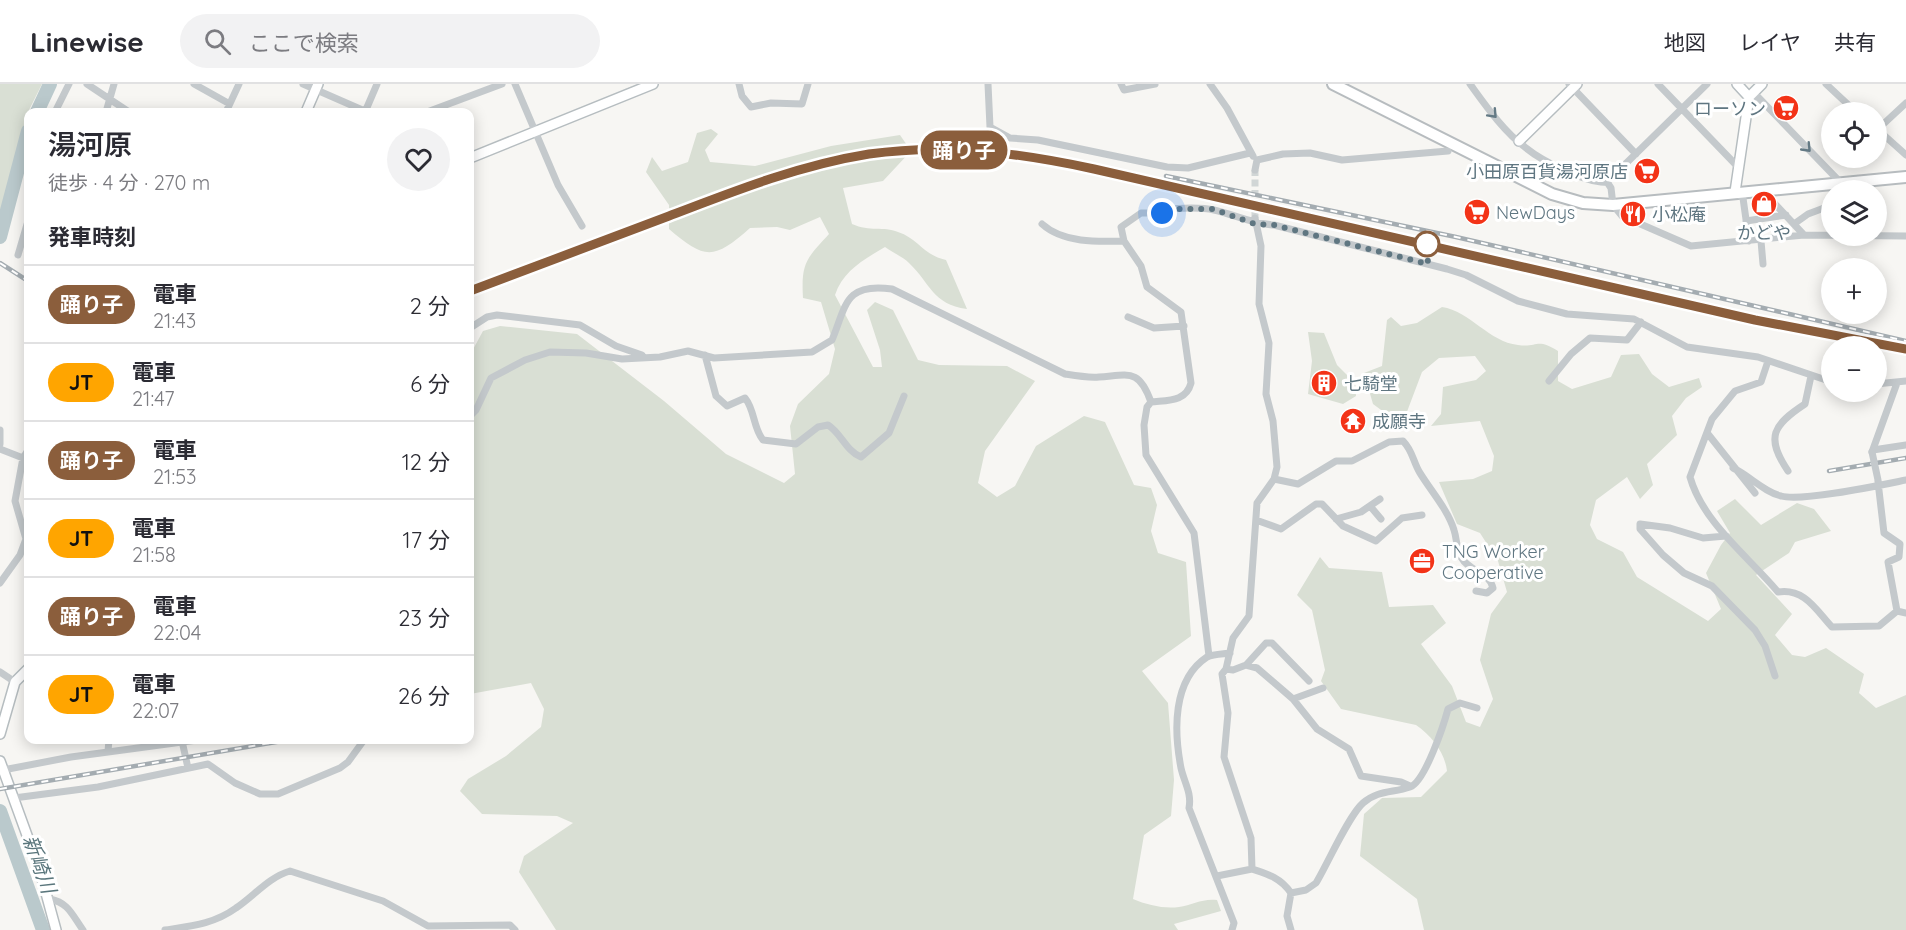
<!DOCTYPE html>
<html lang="ja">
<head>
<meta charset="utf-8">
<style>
	:root { --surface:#fff; --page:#f2f2f3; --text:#2b2b33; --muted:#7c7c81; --line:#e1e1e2 }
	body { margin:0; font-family:Quicksand,"Noto Sans JP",sans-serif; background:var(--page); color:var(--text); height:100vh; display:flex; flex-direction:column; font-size:22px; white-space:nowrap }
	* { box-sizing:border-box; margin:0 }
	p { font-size:20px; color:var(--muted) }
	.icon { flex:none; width:33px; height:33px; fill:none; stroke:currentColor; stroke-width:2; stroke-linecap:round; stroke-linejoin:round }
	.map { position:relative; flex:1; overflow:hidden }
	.panel { position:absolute; left:24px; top:24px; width:450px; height:636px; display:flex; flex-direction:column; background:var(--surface); border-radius:12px; box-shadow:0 3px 15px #0003 }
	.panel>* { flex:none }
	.badge { padding:0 12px; border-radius:20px; font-size:21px; line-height:39px }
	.fabs { position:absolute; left:1821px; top:18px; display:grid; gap:12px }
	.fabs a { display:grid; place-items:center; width:66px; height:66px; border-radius:50%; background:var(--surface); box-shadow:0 3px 15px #0003; font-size:30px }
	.you { position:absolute; width:30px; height:30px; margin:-15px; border:4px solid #fff; border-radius:50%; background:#1a73e8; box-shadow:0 0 0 9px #1a73e833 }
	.map>.badge { position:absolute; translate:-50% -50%; box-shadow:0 0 0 3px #fff }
	h2 { padding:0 24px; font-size:22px; line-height:54px }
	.round { display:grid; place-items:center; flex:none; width:63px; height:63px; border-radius:32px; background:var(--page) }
	.summary { display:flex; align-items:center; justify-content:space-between; height:102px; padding:0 24px }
	h1 { font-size:28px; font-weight:600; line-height:45px }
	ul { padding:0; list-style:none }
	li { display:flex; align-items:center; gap:18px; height:78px; padding:0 24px; border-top:2px solid var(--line) }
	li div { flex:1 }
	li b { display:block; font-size:22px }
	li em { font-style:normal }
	li .badge { min-width:66px; font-weight:700; text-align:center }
	header { display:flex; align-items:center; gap:36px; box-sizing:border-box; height:84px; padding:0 30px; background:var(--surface); border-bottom:2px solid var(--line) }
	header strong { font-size:28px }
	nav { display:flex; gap:33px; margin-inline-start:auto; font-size:21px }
	.search { width:420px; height:54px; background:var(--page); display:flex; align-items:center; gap:15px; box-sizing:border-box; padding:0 21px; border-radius:33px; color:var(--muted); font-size:22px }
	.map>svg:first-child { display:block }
</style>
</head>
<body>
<header>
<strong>Linewise</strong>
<div class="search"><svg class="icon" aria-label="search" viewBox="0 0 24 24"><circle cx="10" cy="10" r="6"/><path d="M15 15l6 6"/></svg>ここで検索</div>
<nav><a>地図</a><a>レイヤ</a><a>共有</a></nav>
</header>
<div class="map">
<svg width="1906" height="846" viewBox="0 0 1906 846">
	<rect width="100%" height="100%" fill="#f7f6f3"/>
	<!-- green -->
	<path fill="#d9dfd4" d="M0,0H42L28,28L0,133Z
		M711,45L718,50L705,66L710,78L755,82L831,62L900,51L911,67L883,97L843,104L852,140C870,148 883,142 898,148C919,155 923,171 946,176L967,225C932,220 931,200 909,179C903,173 892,168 885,163C863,176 843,187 835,211L873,283H882L880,266L867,226L875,218L893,226L918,276L939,281L1007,282L1035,297L985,367L978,399L997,413L1015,402L1036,362L1084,332L1105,338L1134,401L1151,404L1157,421L1151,447L1158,469L1186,478L1191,552L1142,587L1168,619L1174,696L1171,732L1144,751L1133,815C1147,821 1164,825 1179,823C1192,821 1203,814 1217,816L1221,827L1174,840L1178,846H556L519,788L524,772L573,739L557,732L482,730L460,707L468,695L506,672L541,643L544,625L531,599L470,610V271L483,247L500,242L577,250L664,317L726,370L784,399L795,390L790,342L798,320L829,290L835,265L821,218L803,214C801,179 806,175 829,150L820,133L790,146L777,143L750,144C714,176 705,176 669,145V121L646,88L652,73L662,87L688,78L697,49Z
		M1442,223C1470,227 1489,258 1518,261C1538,264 1536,253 1558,267V297L1572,305L1611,293L1621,271L1639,270L1652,290L1669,303L1699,294L1702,303L1686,314L1672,332L1677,351L1647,380L1653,401L1640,415L1627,393L1596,416L1590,441L1597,455L1623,468L1637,493L1708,537L1721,525L1706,489L1721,461L1730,449L1717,427L1735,415L1761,441L1797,419L1814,425L1831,447L1795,458L1789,469L1756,491L1792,530L1775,551L1792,571L1805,573L1826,564L1864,590L1859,609L1876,624L1906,611V846H1424L1417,815L1360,772L1364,730L1382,714L1421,713L1447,687C1445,669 1432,652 1416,641L1341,625L1321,597L1325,586L1312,526L1297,511L1320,473L1329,484L1382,488L1389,523L1433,521L1446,539L1421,560L1452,602L1466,638L1480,643L1493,615L1480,576L1491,530L1507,508L1498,477L1480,449L1457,440L1439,398L1473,395L1492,387L1494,372L1480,337L1431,342L1441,330L1443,303L1476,296L1486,287L1475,272L1439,274L1422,288L1405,333L1396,337L1373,320L1364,289L1382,282L1387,236L1391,233L1401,242L1417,239Z
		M1308,248L1324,249L1337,281L1355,299L1356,312L1343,320L1308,310L1312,277Z"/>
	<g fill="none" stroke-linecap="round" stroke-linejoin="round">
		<!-- river -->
		<path stroke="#bac9cc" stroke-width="14" d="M37,28L50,0
			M0,153L28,47
			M0,727L43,846"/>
		<!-- street-tunnel -->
		<path stroke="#d1d6d6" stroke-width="7" stroke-dasharray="7 3.5" stroke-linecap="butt" d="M1255,134V86"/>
		<defs>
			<path id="secondary" d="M1737,0L1749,13
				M306,28L318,0
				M1519,57L1577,0
				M470,74L653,0
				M1735,108L1749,13L1762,0
				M0,650L15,598L28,585
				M0,677L40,787L56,846"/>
			<path id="primary" d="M1333,0L1552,110L1583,119L1613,121L1906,93"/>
		</defs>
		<!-- secondary casing -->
		<use href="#secondary" stroke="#b6bdc0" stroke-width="12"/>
		<!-- primary casing -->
		<use href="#primary" stroke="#b7bcbf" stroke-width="14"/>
		<!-- street -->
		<path stroke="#c4c9cc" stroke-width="7" d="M87,0L129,28
			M194,0L228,19
			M303,0L367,28
			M515,0L558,101L582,142
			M739,0L742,12L751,23L771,19L802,20L808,0
			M988,0L990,43L1010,54L1038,56L1167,83L1188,84L1250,69
			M1121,0L1124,6L1155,0
			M1210,0L1227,24L1253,72
			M1470,0C1486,22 1504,48 1526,64C1542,77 1587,100 1607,98L1707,0
			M1569,0L1636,70
			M1658,0L1738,83
			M1826,0L1856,28
			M1749,13H1758L1842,100
			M55,28L69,0
			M106,28L114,0
			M226,28L239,0
			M365,28L377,0
			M427,28L502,0
			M1876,44L1906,71
			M1878,45L1906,19
			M1257,76L1283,70L1310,69L1342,76L1448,67
			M1255,86L1257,76
			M1607,98L1611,104L1613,121L1622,132L1691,162L1804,151L1906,152
			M1762,106L1804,151
			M1736,109L1743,114L1749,157
			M1255,134L1261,162L1259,220L1269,259L1266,310L1273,337L1277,383L1274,395L1257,419L1249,532L1233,554L1226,585L1222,590L1228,629L1224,673L1251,754L1252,785C1268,790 1281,794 1291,809L1287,832L1291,846
			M1746,137L1786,131
			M1042,140C1063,159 1097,158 1124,157
			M1794,140L1808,130L1832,121
			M1761,157L1763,180
			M18,171L28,137
			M1128,233L1154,244L1184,242
			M470,244L487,233L497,231L580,241L616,262L642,271
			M705,271L716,312L727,322L745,314C755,326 753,344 763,356L796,360L818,343L828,341C841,349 846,367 861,373L889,349L904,312
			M1768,277L1761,298L1735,307L1712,335L1690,393C1703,439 1749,473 1778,508C1805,504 1816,526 1832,543L1879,542L1897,527
			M1549,297L1571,270L1590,254L1627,256L1641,238
			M1876,300L1906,297
			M1151,318C1168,316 1186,318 1191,299L1181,228L1147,203L1141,182L1124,157L1121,143L1141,129H1162V125C1179,125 1197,122 1214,126C1236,131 1252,140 1274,141L1447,185L1466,191L1518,217L1567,230L1634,235L1687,263L1758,273L1832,298
			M470,332L476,326L491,294L525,276L550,268L586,269L622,275L660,273L688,267L714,274L812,268L832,256C846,223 844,198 892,205L1065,290C1077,292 1088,294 1099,293C1129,291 1139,284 1151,318L1147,323L1144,341L1146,371L1194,449L1209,572
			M0,346V360
			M1708,350L1755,409
			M0,365L23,374
			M1873,366L1906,361
			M1872,368L1897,299
			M1733,384C1750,392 1764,408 1781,412C1802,418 1881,401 1906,396
			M1788,387C1765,353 1773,341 1805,320L1811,292
			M1274,395L1298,400L1336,377H1352L1389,358L1403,357C1413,367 1413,378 1420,389C1431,407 1448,426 1454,446C1457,455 1456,464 1461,473C1469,488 1489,487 1493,504L1487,509L1476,507
			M1878,398L1884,449L1900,460L1899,473L1888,478L1897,527
			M1370,422L1381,435
			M1336,435L1361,428L1380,415
			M1256,436L1281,445L1316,420H1322L1343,442L1376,457L1402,434L1422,431
			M1726,452L1703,454L1670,444L1640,440V445L1663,471L1684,489L1712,502L1755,546L1765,562L1775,592
			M0,499L20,471L26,455L15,417L23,374L28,366
			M1897,527L1906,529
			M1230,569C1223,570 1213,570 1207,573C1172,596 1174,648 1181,684C1184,698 1192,709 1189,724L1234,839L1232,846
			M1246,581L1266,559H1272L1309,597
			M1226,585L1233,586L1246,581L1257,584L1293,615L1317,645L1349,665L1361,692L1401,698L1410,702
			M0,588L15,598
			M1293,615L1323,604
			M182,657L188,684
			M108,667L109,656
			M3,686L71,673L197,656
			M14,714L98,703L208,680L235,699L260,710H278L340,684L348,678L364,656
			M1217,792L1252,785
			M1291,809L1306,806L1316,799C1327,781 1349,731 1363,719C1378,706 1393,709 1410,703C1425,698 1444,640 1448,625L1460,619L1477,624
			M50,815C69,819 72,831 83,846
			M165,846C191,842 214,840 236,824C254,812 269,793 290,787L383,817L428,842L510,841L515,846"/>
		<!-- secondary -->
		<use href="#secondary" stroke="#fff" stroke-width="9"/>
		<!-- primary -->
		<use href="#primary" stroke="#fff" stroke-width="10"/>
		<defs>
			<path id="rail" d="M1166,92L1456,153L1906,257
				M0,179L28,197
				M470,207C536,182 603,157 669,132C734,107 800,81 869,70C939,60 1008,68 1077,81L1755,236L1906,265
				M1829,387L1906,374
				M0,705L288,656"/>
		</defs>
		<!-- rail casing -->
		<use href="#rail" stroke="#a4acb1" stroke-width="4.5"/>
		<!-- rail -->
		<use href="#rail" stroke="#fff" stroke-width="2" stroke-dasharray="7" stroke-linecap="butt"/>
		<!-- street-bridge -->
		<path stroke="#c4c9cc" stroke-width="7" d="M1872,368L1878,396"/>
	</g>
	<!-- one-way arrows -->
	<defs><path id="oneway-chevron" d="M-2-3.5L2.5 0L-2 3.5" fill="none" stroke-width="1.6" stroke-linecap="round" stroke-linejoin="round" transform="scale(1.5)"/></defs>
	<g stroke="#647a85">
		<use href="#oneway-chevron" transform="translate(1493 30) rotate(47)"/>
		<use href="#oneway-chevron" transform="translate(1807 64) rotate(46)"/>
	</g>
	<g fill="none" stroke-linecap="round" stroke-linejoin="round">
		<defs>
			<path id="line" d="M470,207C536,182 603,157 669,132C734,107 800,81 869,70C945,59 1020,69 1094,85L1755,236L1906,265"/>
		</defs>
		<!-- line casing -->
		<use href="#line" stroke="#fff" stroke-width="14"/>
		<!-- line -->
		<use href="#line" stroke="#8b5e3c" stroke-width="9"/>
		<!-- walk -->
		<path stroke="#5f7681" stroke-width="6" stroke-dasharray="0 10.8" d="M1162,129V125H1213L1255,140L1274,141L1428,180L1427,160"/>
	</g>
	<!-- icons -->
	<defs>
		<symbol id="supermarket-disc" viewBox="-11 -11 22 22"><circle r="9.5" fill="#f33317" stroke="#fff"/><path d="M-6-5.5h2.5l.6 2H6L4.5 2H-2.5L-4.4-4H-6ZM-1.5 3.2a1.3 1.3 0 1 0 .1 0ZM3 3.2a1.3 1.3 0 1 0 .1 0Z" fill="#fff"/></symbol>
		<symbol id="shop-disc" viewBox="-11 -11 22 22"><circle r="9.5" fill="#f33317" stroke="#fff"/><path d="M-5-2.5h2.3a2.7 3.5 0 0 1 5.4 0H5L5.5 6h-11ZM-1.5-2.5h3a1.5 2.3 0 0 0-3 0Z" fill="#fff"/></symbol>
		<symbol id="restaurant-disc" viewBox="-11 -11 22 22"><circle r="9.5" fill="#f33317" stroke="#fff"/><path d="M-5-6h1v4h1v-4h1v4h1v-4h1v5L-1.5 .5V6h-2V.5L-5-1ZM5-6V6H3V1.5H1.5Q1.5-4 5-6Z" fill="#fff"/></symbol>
		<symbol id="building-disc" viewBox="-11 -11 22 22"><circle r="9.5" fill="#f33317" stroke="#fff"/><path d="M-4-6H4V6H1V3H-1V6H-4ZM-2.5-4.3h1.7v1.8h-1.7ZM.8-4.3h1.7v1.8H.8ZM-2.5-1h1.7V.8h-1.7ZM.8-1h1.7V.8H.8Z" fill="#fff"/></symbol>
		<symbol id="temple-disc" viewBox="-11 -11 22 22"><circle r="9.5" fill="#f33317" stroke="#fff"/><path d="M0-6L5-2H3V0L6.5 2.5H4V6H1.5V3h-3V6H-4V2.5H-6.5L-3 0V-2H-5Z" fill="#fff"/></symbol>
		<symbol id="office-disc" viewBox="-11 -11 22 22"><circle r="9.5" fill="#f33317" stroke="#fff"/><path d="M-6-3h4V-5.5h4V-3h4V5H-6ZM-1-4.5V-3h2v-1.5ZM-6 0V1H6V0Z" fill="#fff"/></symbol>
	</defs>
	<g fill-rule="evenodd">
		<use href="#supermarket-disc" x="1771" y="9" width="30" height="30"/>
		<use href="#supermarket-disc" x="1632" y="72" width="30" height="30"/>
		<use href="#shop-disc" x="1749" y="105" width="30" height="30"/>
		<use href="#supermarket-disc" x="1462" y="113" width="30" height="30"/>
		<use href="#restaurant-disc" x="1618" y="115" width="30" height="30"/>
		<use href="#building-disc" x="1309" y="284" width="30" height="30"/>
		<use href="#temple-disc" x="1338" y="322" width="30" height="30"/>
		<use href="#office-disc" x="1407" y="462" width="30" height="30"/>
	</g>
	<!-- markers -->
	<circle fill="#fff" stroke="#8b5e3c" stroke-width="3" cx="1427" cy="160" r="12"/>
	<g text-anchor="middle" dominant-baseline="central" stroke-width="6" stroke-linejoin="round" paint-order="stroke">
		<!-- poi labels -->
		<g font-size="18" fill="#5f7681" stroke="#fff" text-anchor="start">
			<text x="1766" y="24" text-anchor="end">ローソン</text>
			<text x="1628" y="87" text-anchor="end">小田原百貨湯河原店</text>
			<text x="1496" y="128">NewDays</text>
			<text x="1652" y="130">小松庵</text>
			<text x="1764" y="148" text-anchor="middle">かどや</text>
			<text x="1344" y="299">七騎堂</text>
			<text x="1372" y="337">成願寺</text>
			<text x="1442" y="467">TNG Worker<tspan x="1442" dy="21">Cooperative</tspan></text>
		</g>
		<!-- water labels -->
		<g font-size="20" font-style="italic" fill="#5a767c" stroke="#fff">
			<text transform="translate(40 780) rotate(70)">新崎川</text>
		</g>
	</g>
</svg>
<div class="fabs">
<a><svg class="icon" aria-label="locate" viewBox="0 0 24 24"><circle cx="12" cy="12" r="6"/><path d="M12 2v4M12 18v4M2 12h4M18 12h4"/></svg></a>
<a><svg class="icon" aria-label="layers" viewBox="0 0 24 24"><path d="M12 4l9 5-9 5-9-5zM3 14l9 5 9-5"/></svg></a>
<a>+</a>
<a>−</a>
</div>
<div class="you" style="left:1162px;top:129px"></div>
<b class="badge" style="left:964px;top:66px;background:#8b5e3c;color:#fff">踊り子</b>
<section class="panel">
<div class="summary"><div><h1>湯河原</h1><p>徒歩 · 4 分 · 270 m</p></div><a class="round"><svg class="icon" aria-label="heart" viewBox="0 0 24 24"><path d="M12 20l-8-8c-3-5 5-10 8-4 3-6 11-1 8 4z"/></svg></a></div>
<h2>発車時刻</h2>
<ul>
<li><span class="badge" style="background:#8b5e3c;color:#fff">踊り子</span><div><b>電車</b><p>21:43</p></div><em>2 分</em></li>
<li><span class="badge" style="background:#ffa500;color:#111">JT</span><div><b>電車</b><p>21:47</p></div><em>6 分</em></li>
<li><span class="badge" style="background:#8b5e3c;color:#fff">踊り子</span><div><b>電車</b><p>21:53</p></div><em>12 分</em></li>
<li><span class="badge" style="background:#ffa500;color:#111">JT</span><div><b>電車</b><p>21:58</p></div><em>17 分</em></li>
<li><span class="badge" style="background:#8b5e3c;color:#fff">踊り子</span><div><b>電車</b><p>22:04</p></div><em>23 分</em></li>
<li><span class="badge" style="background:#ffa500;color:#111">JT</span><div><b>電車</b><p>22:07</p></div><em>26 分</em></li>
</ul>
</section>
</div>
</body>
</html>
